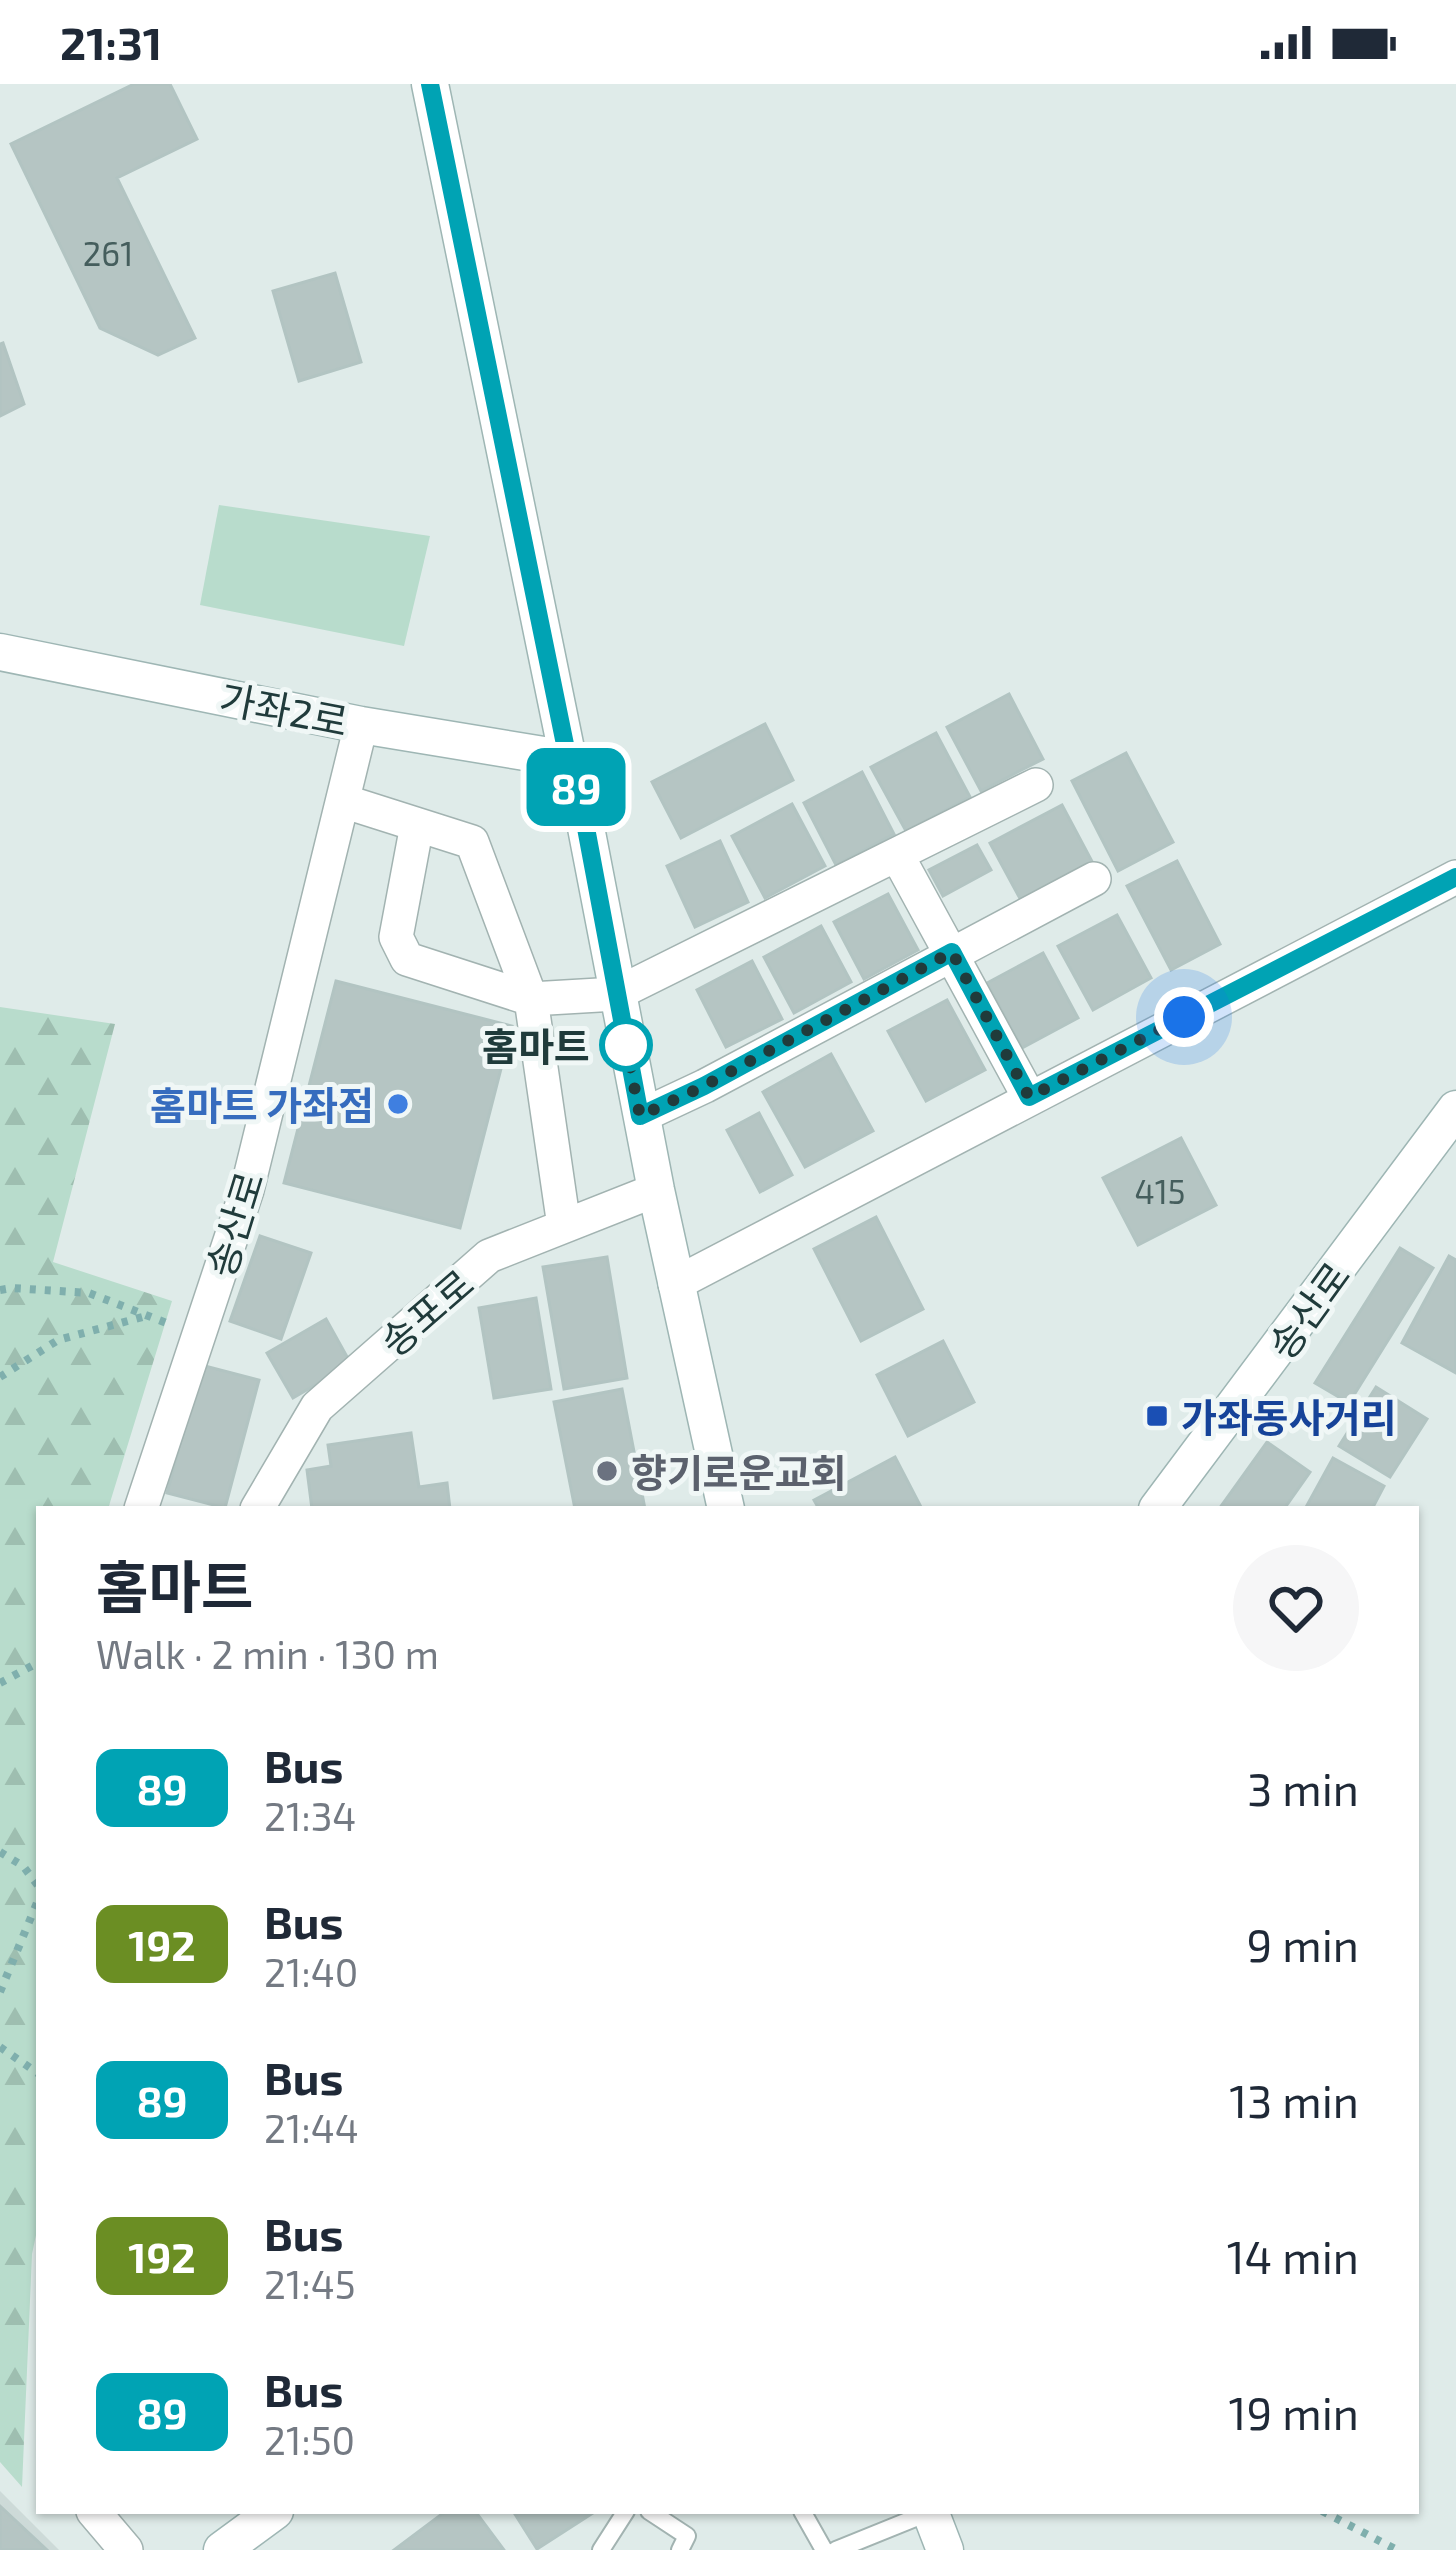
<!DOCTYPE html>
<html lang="en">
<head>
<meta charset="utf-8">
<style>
	:root { --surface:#fff; --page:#f6f6f7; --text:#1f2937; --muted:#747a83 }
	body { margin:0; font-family:"Exo 2","Noto Sans KR",sans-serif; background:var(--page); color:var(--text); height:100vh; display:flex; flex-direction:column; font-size:45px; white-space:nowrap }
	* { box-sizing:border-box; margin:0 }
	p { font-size:39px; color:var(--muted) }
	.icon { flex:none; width:66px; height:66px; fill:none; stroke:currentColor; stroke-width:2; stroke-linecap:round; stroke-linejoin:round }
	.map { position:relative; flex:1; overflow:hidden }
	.sheet { position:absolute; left:36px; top:1422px; width:1383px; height:1008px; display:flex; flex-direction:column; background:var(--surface); border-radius:0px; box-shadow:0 3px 9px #0004 }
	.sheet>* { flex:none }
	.badge { padding:0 24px; border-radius:18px; font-size:42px; line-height:78px }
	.you { position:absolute; width:60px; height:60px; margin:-30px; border:9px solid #fff; border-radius:50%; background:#1a73e8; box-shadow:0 0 0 18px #1a73e833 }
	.map>.badge { position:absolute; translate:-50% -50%; box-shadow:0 0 0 6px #fff }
	.round { display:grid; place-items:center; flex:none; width:126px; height:126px; border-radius:63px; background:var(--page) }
	.head { display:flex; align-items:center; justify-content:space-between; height:204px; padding:0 60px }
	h1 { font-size:57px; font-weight:700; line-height:90px }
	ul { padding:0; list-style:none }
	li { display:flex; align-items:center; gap:36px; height:156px; padding:0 60px }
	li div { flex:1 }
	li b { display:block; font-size:45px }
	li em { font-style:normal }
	li .badge { min-width:132px; font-weight:700; text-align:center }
	.status { display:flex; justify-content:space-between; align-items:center; height:84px; padding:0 60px; background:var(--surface); direction:ltr }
	.status svg { height:33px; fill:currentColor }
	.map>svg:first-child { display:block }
</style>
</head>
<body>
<div class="status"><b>21:31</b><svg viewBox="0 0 49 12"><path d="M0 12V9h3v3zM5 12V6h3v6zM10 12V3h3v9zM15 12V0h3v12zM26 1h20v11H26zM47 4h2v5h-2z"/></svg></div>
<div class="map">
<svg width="1456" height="2466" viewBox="0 0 1456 2466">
	<defs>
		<pattern id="forest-firs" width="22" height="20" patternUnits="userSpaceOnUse" patternTransform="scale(3)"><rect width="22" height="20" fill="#b8dccc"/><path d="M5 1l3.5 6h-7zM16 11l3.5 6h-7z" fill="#9ebeb0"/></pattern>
	</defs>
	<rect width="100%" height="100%" fill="#dfebe9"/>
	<!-- built -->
	<path fill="#cddad8" d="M0,2407L59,2466H0Z"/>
	<!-- green -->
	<path fill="#b8dccc" d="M219,421L430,452L404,562L200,521Z"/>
	<!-- forest -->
	<path fill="url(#forest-firs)" d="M0,923L115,940L53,1178L172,1217L108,1425H39V2137L32,2170L22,2403L0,2378Z"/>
	<!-- building -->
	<path fill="#b5c5c3" stroke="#b2c4c2" stroke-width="3" d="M134,0H170L197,55L117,94L195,254L158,271L100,244L11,60Z
		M335,189L361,278L299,297L273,207Z
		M3,259L24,320L0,332V260Z
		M1009,610L1043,675L981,707L947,643Z
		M765,640L793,696L681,754L652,698Z
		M936,649L970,713L906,747L871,683Z
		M1126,669L1173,758L1118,787L1072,697Z
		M862,688L894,750L836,781L804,719Z
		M792,720L825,782L765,814L732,752Z
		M1062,721L1095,783L1023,820L990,759Z
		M720,757L748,818L695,843L667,782Z
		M977,761L991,786L943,812L929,786Z
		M1177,777L1220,860L1171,886L1127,802Z
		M888,810L918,866L864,895L834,838Z
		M1117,831L1151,894L1093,926L1058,862Z
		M821,842L851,898L794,929L764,873Z
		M1043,869L1078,934L1022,964L987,899Z
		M752,877L782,935L726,963L697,906Z
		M336,897L512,942L460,1144L284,1099Z
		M947,916L985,986L926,1017L888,947Z
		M831,970L873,1047L805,1083L763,1008Z
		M759,1029L792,1091L760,1108L727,1046Z
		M1181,1054L1216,1121L1138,1161L1103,1094Z
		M876,1133L923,1225L861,1257L814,1165Z
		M260,1152L311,1169L281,1255L230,1237Z
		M1400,1164L1433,1184L1349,1319L1315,1299Z
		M1449,1172L1456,1176V1289L1402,1259Z
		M607,1173L627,1294L564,1305L543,1183Z
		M536,1214L551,1305L494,1314L479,1224Z
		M326,1235L351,1280L293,1314L267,1269Z
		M943,1257L974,1318L908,1352L877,1291Z
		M201,1281L259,1296L225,1424L167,1409Z
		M1376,1303L1427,1335L1390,1393L1339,1362Z
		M622,1305L645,1425H575L554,1318Z
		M411,1349L419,1403L447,1399L450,1425H312L307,1386L331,1382L328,1361Z
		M1267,1358L1310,1388L1284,1425H1219Z
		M895,1373L922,1425H819L814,1416Z
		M1333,1374L1384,1402L1372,1425H1305Z
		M0,2422L47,2466H0Z
		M446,2427H475L504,2466H394Z
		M513,2427H596L537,2465Z"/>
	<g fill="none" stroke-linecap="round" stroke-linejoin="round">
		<defs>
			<path id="lane" d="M649,2427L687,2452L680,2466
				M802,2427L824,2466
				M601,2466L626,2427
				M836,2466L930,2428"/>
			<path id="street" d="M343,717L472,758L531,915L564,1142
				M417,741L396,853L407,875L531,915L616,910L1036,701
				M897,771L1029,1013
				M641,1032L705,1002L1094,795
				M675,1200L1456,793
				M141,1425L247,1106L361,641
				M257,1425L317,1323L489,1172L656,1106
				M93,2427L126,2466"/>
			<path id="secondary" d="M430,0L568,675L583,728L656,1106L726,1425
				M0,568L361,641L568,675
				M1157,1425L1456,1025
				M930,2427L945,2466
				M222,2466L275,2427"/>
		</defs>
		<!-- lane casing -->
		<use href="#lane" stroke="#a2b3b1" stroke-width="20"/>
		<!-- street casing -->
		<use href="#street" stroke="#a2b3b1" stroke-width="36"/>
		<!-- secondary casing -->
		<use href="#secondary" stroke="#9eb6b4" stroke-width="39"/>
		<!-- path -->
		<path stroke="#7fafad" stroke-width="8" stroke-dasharray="6 9" stroke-linecap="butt" d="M0,1206L12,1204L89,1209L169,1240
			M0,1293L58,1256L146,1232
			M0,1599L39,1578
			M0,1768L23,1782L39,1803
			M0,1908L39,1814
			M0,1963L39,1990
			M1322,2427L1397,2466"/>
		<!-- lane -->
		<use href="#lane" stroke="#fff" stroke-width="16"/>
		<!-- street -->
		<use href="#street" stroke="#fff" stroke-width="33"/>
		<!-- secondary -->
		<use href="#secondary" stroke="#fff" stroke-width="36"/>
	</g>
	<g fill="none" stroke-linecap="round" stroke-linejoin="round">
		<defs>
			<path id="line" d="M430,0L568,675L583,728L640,1032L704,1002L952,868L1029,1013L1456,793"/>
		</defs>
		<!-- line casing -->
		<use href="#line" stroke="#fff" stroke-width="27"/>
		<!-- line -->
		<use href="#line" stroke="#00a3b4" stroke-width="18"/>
		<!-- walk -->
		<path stroke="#203b3b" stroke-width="12" stroke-dasharray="0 21.6" d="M626,961L624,951L640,1032L704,1002L952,868L1029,1013L1184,933"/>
	</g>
	<!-- markers -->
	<circle fill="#fff" stroke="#00a3b4" stroke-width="6" cx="626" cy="961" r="24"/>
	<circle fill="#3f7fe0" stroke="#f0f7f6" stroke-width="4.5" cx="398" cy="1020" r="12"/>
	<rect fill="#1a4fb4" stroke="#f0f7f6" stroke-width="4.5" x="1145" y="1320" width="24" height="24" rx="6"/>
	<circle fill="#6b7280" stroke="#f0f7f6" stroke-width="4.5" cx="607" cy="1387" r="12"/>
	<g text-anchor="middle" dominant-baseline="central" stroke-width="10" stroke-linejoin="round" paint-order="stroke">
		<!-- number labels -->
		<g font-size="33" fill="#455e5d">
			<text x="108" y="169">261</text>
			<text x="1160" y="1107">415</text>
		</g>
		<!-- street labels -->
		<g font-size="39" fill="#203b3b" stroke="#f0f7f6">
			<text transform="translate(284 625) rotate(11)">가좌2로</text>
			<text transform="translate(234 1140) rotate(-73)">송산로</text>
			<text transform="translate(1308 1226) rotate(-54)">송산로</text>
			<text transform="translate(426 1228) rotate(-41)">송포로</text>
		</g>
		<!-- stop labels -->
		<g font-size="39" font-weight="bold" fill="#203b3b" stroke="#f0f7f6" text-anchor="end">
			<text x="590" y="961">홈마트</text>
		</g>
		<!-- shop labels -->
		<g font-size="39" font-weight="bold" fill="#366cbe" stroke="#f0f7f6" text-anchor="end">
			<text x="374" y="1020">홈마트 가좌점</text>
		</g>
		<!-- transit labels -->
		<g font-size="39" font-weight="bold" fill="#164399" stroke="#f0f7f6" text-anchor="start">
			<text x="1181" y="1332">가좌동사거리</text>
		</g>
		<!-- worship labels -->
		<g font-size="39" font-weight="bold" fill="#5b616d" stroke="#f0f7f6" text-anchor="start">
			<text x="631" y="1387">향기로운교회</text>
		</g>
	</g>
</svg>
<div class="you" style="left:1184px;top:933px"></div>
<b class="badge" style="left:576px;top:703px;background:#00a3b4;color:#fff">89</b>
<section class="sheet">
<div class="head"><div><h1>홈마트</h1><p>Walk · 2 min · 130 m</p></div><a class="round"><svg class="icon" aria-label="heart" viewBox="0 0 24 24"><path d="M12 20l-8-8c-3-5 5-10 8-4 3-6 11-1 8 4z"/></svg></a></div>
<ul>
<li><span class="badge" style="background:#00a3b4;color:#fff">89</span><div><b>Bus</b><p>21:34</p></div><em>3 min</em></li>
<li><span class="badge" style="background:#6b8e23;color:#fff">192</span><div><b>Bus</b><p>21:40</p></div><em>9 min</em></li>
<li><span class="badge" style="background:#00a3b4;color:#fff">89</span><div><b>Bus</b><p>21:44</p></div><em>13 min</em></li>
<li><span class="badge" style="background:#6b8e23;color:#fff">192</span><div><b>Bus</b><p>21:45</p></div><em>14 min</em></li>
<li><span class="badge" style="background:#00a3b4;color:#fff">89</span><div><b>Bus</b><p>21:50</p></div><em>19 min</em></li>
</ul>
</section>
</div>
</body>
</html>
